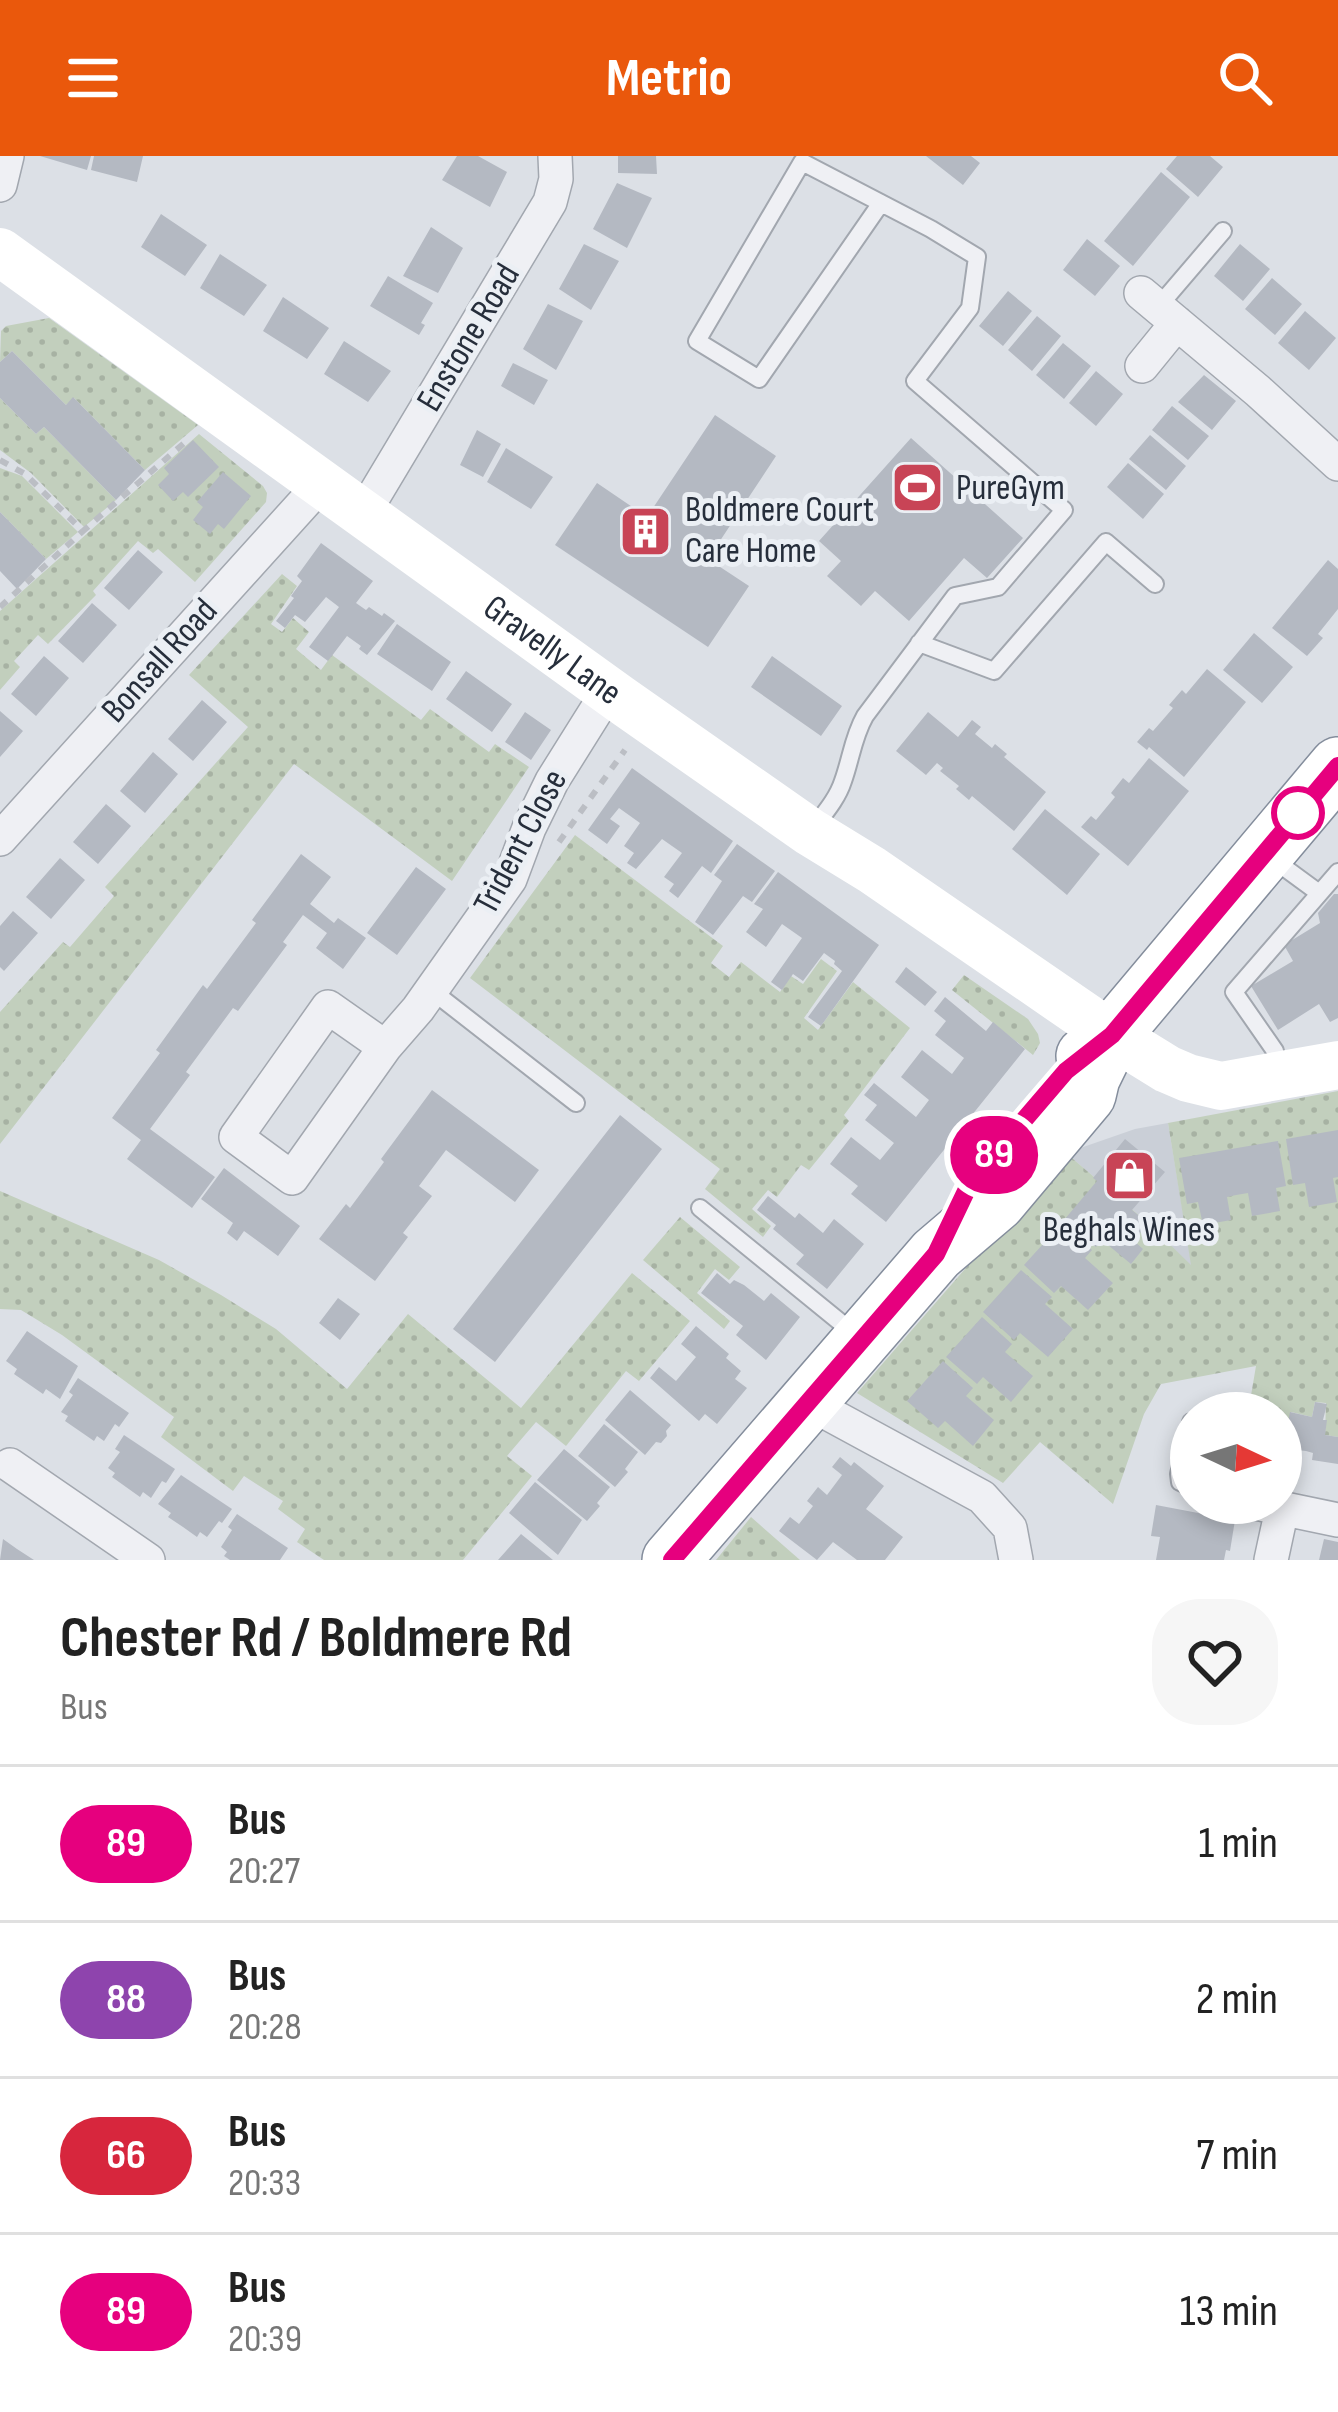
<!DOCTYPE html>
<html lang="en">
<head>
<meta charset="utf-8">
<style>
	:root { --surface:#fff; --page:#f6f6f6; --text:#222; --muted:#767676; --line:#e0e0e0; --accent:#ea580c }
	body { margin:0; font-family:"Sofia Sans Condensed",sans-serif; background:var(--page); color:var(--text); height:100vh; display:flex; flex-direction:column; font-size:45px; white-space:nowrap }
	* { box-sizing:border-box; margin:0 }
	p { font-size:39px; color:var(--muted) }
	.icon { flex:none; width:66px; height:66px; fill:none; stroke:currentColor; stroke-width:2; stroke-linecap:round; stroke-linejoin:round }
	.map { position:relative; height:1404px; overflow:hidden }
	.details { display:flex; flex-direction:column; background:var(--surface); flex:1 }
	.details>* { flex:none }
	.badge { padding:0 24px; border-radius:39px; font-size:42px; line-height:78px }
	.needle { width:78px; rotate:94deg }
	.controls { position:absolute; left:1170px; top:1236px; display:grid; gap:24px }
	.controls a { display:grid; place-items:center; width:132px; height:132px; border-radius:50%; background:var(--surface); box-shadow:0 6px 18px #0003; font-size:60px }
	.map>.badge { position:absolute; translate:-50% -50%; box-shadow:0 0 0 6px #fff }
	.round { display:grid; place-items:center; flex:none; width:126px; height:126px; border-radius:48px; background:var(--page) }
	.headline { display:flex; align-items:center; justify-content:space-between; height:204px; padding:0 60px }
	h1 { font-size:57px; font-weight:700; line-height:90px }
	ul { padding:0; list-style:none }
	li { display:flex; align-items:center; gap:36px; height:156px; padding:0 60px; border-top:3px solid var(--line) }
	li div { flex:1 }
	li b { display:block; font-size:45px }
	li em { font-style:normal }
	li .badge { min-width:132px; font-weight:700; text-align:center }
	header { display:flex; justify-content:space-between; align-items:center; height:156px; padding:0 60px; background:var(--accent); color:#fff; font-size:54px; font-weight:700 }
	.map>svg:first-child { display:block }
</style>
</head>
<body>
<header><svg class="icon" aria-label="menu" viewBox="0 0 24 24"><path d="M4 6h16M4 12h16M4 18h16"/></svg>Metrio<svg class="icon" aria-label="search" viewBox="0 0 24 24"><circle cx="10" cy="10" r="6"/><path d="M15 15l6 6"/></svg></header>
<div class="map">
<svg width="1338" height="1404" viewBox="0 0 1338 1404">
	<defs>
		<pattern id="green-dots" width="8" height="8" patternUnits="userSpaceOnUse" patternTransform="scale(3)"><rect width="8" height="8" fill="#c2cfbd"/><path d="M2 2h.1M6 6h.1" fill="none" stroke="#a7b2a3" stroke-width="1.8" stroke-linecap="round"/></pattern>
	</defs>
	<rect width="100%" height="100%" fill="#dce0e6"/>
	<!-- built -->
	<path fill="#cacfd7" d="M1168,967L1192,1111L1148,1067L1066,997L1135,973Z"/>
	<!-- green -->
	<path fill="url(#green-dots)" d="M49,162L198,269L145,314L74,242L66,249L12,195L0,206L1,175L6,170Z
		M0,242L36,278L44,271L116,344L84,371L31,317L0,294Z
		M199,278L263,330L267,337L266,346L195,426L158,393L153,397L138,385L93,435L96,439L48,488L38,479L14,505L20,511L0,534V455Z
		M0,312L22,320L78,376L46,403L0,356Z
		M282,418L297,430L271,468L282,476L293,462L309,476L296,493L321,514L332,499L421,564L430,553L489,596L495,588L529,611L452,725L294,608L0,988V856L63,786L70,791L114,740L105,731L248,571L189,519Z
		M575,679L723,790L711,807L729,821L741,806L780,836L791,820L803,828L821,803L837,815L804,862L818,874L853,826L910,872L844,959L849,965L809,1014L801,1009L777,1041L768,1034L752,1053L771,1070L763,1081L705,1033L720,1013L470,822Z
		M964,819L1028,863L1038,878L1040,887L1033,899L952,834Z
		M1338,935V1281L1325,1279L1326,1247L1315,1246L1312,1261L1291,1256L1289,1263L1281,1261V1257H1248L1256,1210L1161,1228L1144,1258L1113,1348L1040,1286L1003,1327L857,1237L1066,997L1148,1067L1191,1109L1168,967Z
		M0,1035L159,1104L221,1139L276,1173L347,1233L408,1158L521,1252L632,1117L690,1165L639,1225L626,1215L566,1290L536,1266L507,1300L532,1320L463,1404H324L297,1386L305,1373L278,1353L283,1345L244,1320L233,1335L161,1281L174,1261L62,1179L21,1154L0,1153Z
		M680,1061L740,1111L729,1124L715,1113L697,1137L730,1165L724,1173L643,1104Z
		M751,1361L800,1404H716Z"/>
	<!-- building -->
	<path fill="#b4b9c2" d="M40,0H91L87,14Z
		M94,0H143L137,26L91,14Z
		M457,0H478L507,16L490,51L442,24Z
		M618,0H656L657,18L618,17Z
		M926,0H971L980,7L963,29Z
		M1177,0H1210L1223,11L1198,41L1166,13Z
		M1161,16L1190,41L1133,110L1104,85Z
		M617,27L652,42L627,92L593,73Z
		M161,58L207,89L185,120L141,91Z
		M431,71L463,92L438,137L403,120Z
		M1087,83L1120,110L1095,140L1063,114Z
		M584,88L619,105L591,154L559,133Z
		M1240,88L1270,113L1243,145L1214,120Z
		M220,98L267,129L244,160L200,132Z
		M388,120L433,147L421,167L425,169L419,179L370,150Z
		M1272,122L1302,148L1275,179L1245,153Z
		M1008,135L1032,155L1003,190L979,170Z
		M283,141L329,172L307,203L263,175Z
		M548,148L583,165L556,214L523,193Z
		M1305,155L1336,182L1309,214L1278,187Z
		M1037,160L1061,180L1032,215L1008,194Z
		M344,185L391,215L368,246L324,218Z
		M1063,187L1091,210L1064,243L1036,219Z
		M12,195L66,249L73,241L145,314L116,344L44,271L36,278L0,242V206Z
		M513,207L548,224L534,249L501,230Z
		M1096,215L1123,238L1096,270L1069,247Z
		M1204,219L1236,245L1212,274L1178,246Z
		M1172,250L1209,280L1188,304L1152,274Z
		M715,259L776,300L708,403L749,430L708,491L555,389L597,327L647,361Z
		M477,274L501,288L483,321L460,309Z
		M1150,279L1186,310L1166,334L1129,303Z
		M911,282L1023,382L987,422L964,402L909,465L875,435L861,450L827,420L841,405L819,385Z
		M193,284L219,311L188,341L183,336L173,345L158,329L169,318L164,312Z
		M506,292L553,321L531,353L487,326Z
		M1128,307L1164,338L1143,363L1107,331Z
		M223,316L251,340L224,373L218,368L210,378L193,364L203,351L197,346Z
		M0,356L46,403L17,433L0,415Z
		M321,387L373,425L356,447L366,454L369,451L382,460L384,457L395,465L367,499L359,493L361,490L347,480L328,505L309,491L339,451L326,441L305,466L295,459L285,472L276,465L294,442L291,440L302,425L297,420Z
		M138,394L163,416L129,454L104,432Z
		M1328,404L1338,413V453L1318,478L1323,482L1307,500L1272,472Z
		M92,447L117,469L83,507L58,485Z
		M397,468L451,506L432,535L377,498Z
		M1254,477L1293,511L1262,547L1223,514Z
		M44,500L69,522L36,560L11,538Z
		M772,500L842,550L821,580L751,531Z
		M1207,513L1246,546L1184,621L1149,591L1147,594L1137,586L1149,572L1153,575L1173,552L1169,549L1182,534L1186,538Z
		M466,515L512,548L492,576L446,543Z
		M202,544L227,566L193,605L168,583Z
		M0,555L23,575L0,601Z
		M525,556L551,574L531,604L505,586Z
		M928,556L958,581L972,564L981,571L975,578L992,592L995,588L1007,598L1004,601L1046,636L1014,675L972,640L969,644L956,633L959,630L940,615L943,612L937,607L926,619L896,595Z
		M153,596L178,618L145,657L120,635Z
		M1149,602L1189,635L1128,710L1081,671L1091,660L1096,664L1115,641L1111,637L1123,622L1129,627Z
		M632,612L733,685L711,717L702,710L678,742L669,735L674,728L664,721L682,697L662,683L636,713L627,707L634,697L624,690L640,667L619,652L610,663L620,670L607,688L588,674Z
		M106,648L131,670L98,708L73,686Z
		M1045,653L1100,698L1067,739L1012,693Z
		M737,688L775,715L752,746L743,740L713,779L695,766L722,725L714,719Z
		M301,698L331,721L310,748L334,767L338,762L366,782L343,813L316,792L327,777L303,759L283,786L287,789L238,855L233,852L186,916L190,919L150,973L215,1021L192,1052L127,1003L141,984L112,962L160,897L156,894L203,829L207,833L256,767L252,764Z
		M60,702L85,724L51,763L26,741Z
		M416,711L446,733L397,799L367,777Z
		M778,716L879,789L821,870L808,861L842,815L834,808L835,805L824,797L803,825L793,818L782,834L771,826L802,782L782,768L766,791L746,776L763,753L754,748Z
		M1334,738H1338V862L1330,866L1319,848L1278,874L1251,830L1293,805L1284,789L1320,767L1318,757Z
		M13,755L38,777L4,815L0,811V770Z
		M906,811L937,836L925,850L895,826Z
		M945,841L986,875L993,866L1025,893L886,1066L851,1038L858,1030L830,1008L851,981L880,1004L894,987L865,964L877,949L864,939L874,927L916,961L929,944L901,921L922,894L952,918L964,902L935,879L946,865L934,855Z
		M432,934L539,1014L515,1046L446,994L419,1030L432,1040L403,1077L408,1081L375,1125L319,1083L346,1048L350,1052L384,1006L381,1003Z
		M620,959L662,993L495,1206L453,1173Z
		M1338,974V1021L1333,1022L1337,1046L1309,1051L1305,1027L1293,1029L1286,983Z
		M1125,983L1165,1016L1132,1054L1148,1067L1134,1085L1143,1093L1131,1108L1102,1084L1096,1091L1064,1064L1097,1025L1093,1022Z
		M1278,985L1286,1030L1276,1032L1280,1055L1252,1060L1248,1037L1236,1039L1227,1041L1231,1064L1203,1069L1198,1046L1187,1048L1179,1002Z
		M224,1012L300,1070L278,1100L244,1075L237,1085L227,1077L233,1067L201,1043Z
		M768,1040L795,1062L799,1057L823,1077L834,1063L864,1088L827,1133L796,1108L804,1099L773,1073L776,1069L757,1054Z
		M1062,1067L1092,1094L1085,1102L1113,1127L1088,1154L1061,1130L1054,1137L1024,1109Z
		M1021,1114L1052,1141L1045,1148L1073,1173L1048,1201L1020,1177L1014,1184L983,1156Z
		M717,1117L730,1128L734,1124L744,1129L764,1145L771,1137L800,1161L766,1204L736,1179L743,1170L701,1137Z
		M338,1142L360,1158L340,1184L319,1167Z
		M982,1161L1012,1188L1005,1196L1033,1220L1011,1246L983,1221L977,1228L946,1201Z
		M696,1170L729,1198L726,1202L741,1215L735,1223L747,1232L717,1268L705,1258L699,1265L650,1222L659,1211L676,1225L696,1201L681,1188Z
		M27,1175L78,1210L60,1243L46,1233L43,1238L14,1218L17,1213L6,1205Z
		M943,1205L973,1232L966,1240L994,1264L973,1290L945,1265L938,1272L907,1245Z
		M78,1222L129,1257L119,1271L115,1268L104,1285L97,1280L94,1285L65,1265L68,1260L61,1256L73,1239L69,1236Z
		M630,1234L671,1269L666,1275L667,1280L661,1287L656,1286L645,1299L605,1264Z
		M1315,1246L1327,1248L1323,1264H1327L1325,1279L1338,1281V1308L1312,1304L1313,1297L1306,1295L1297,1294L1296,1300L1282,1298L1290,1256L1312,1261Z
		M604,1268L638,1296L625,1313L628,1316L615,1331L578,1300Z
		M124,1279L175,1313L166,1327L162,1325L151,1342L143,1336L140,1341L112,1321L115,1317L108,1312L120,1296L115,1293Z
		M564,1293L610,1331L597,1347L600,1350L587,1365L537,1324Z
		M840,1301L851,1310L854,1306L884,1330L866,1353L903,1381L885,1404H857L833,1386L817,1404L779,1375L790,1361L799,1368L813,1350L807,1345L818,1331L827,1339L842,1319L832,1311Z
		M181,1319L232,1353L222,1367L219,1365L207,1381L200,1376L197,1381L183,1371L168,1361L171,1357L158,1348Z
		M535,1326L582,1364L558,1399L509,1357Z
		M1156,1349L1235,1364L1230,1395L1226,1394L1224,1404H1156L1160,1381L1151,1380Z
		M237,1358L288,1392L280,1404H230L224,1400L227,1396L221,1391L232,1374L228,1371Z
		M521,1378L553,1404H498Z
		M3,1383L17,1393L34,1404H0Z
		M1324,1383L1338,1386V1404H1319Z"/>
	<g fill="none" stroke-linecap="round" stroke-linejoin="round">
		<defs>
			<path id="service" d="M1158,151L1223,75
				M919,487L994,515L1106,386L1155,428
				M811,675C822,660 837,644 843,625C851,603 853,581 865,560L955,440L998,431L1064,354L915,225L970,152L977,101L931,73L802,6L697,185L759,223L881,47
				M1270,701L1319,737
				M431,834L576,947
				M1277,915L1275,895L1234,836L1338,716
				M700,1052L856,1179
				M1191,1266L1179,1318L1180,1326L1191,1331"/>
			<path id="minor" d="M0,29L7,0
				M1141,137L1258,235L1338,308
				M1142,210L1177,167
				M363,358L550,46L556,23L555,0
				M0,683L321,328
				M385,891L328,851L236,981L292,1022L385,891L418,853L510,723L529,672L552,625L609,534
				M807,1246L982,1341L1010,1372L1016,1404
				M10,1309L148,1404
				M1256,1347L1338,1364
				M1271,1404L1282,1353"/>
			<path id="trunk" d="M1085,900L1112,879L1338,610
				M671,1404L936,1098L997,1046L1087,939L1091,922L1112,879"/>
		</defs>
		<!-- service casing -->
		<use href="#service" stroke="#a2a7af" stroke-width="20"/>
		<!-- minor casing -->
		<use href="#minor" stroke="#a2a7af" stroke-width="36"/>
		<!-- trunk casing -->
		<use href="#trunk" stroke="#848d9c" stroke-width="60"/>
		<!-- path -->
		<path stroke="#bbbec4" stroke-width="6" stroke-dasharray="9 9" stroke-linecap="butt" d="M0,304L25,318L83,375L190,282
			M0,451L83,375
			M559,686L625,594"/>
		<!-- service -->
		<use href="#service" stroke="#eff0f4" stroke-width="16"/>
		<!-- minor -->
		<use href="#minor" stroke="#eff0f4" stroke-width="33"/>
		<!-- secondary -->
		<path stroke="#fff" stroke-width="48" id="s1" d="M0,96L620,543L810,676L872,714L1112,879L1167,913L1188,922L1221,930L1338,909"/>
		<!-- trunk -->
		<use href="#trunk" stroke="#fff" stroke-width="57"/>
	</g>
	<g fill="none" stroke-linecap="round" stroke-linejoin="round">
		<defs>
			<path id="line" d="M672,1404L936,1098L970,1027L1066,915L1112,879L1338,610"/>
		</defs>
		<!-- line casing -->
		<use href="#line" stroke="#fff" stroke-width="27"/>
		<!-- line -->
		<use href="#line" stroke="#e6007e" stroke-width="18"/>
	</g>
	<!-- icons -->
	<defs>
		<symbol id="stadium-square" viewBox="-11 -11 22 22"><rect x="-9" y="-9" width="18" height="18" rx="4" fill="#c84456" stroke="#ebeff4"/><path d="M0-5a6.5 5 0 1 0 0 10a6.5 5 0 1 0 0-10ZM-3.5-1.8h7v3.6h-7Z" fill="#fff"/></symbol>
		<symbol id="building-square" viewBox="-11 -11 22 22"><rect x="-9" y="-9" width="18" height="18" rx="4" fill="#c84456" stroke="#ebeff4"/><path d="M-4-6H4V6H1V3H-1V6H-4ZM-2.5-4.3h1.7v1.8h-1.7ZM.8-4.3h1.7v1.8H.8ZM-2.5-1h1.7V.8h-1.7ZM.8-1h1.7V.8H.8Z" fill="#fff"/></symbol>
		<symbol id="shop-square" viewBox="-11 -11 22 22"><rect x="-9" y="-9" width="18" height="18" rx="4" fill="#c84456" stroke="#ebeff4"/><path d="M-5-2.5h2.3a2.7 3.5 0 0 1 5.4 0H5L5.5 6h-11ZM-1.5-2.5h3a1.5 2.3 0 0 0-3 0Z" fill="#fff"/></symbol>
	</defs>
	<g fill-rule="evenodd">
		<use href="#stadium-square" x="888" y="302" width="59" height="59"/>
		<use href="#building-square" x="616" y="346" width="59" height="59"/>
		<use href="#shop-square" x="1100" y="990" width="59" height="59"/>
	</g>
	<!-- markers -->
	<circle fill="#fff" stroke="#e6007e" stroke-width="6" cx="1298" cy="657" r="24"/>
	<g text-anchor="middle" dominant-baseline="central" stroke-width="10" stroke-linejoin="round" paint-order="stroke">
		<!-- street labels -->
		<g font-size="36" fill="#262e3b" stroke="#ebeff4">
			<text transform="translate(469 182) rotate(-59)">Enstone Road</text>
			<text stroke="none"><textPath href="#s1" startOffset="681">Gravelly Lane</textPath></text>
			<text transform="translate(160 505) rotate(-48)">Bonsall Road</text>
			<text transform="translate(521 686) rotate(-62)">Trident Close</text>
		</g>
		<!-- poi labels -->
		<g font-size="36" fill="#262e3b" stroke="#ebeff4" text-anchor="start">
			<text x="956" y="332">PureGym</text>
			<text x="685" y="354">Boldmere Court<tspan x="685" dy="41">Care Home</tspan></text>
			<text x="1129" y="1074" text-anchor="middle">Beghals Wines</text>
		</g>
	</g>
</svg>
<div class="controls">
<a><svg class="needle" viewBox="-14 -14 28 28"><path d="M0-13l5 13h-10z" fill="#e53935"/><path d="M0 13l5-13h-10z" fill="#767676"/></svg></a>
</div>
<b class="badge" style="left:994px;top:999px;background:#e6007e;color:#fff">89</b>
</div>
<section class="details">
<div class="headline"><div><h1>Chester Rd / Boldmere Rd</h1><p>Bus</p></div><a class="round"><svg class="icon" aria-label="heart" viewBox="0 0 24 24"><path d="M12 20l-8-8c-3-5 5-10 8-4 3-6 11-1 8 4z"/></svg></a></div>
<ul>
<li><span class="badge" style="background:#e6007e;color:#fff">89</span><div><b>Bus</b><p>20:27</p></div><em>1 min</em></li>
<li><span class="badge" style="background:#8e44ad;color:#fff">88</span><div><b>Bus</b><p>20:28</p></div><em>2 min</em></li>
<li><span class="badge" style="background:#d7263d;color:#fff">66</span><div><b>Bus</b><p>20:33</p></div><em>7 min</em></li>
<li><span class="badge" style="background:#e6007e;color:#fff">89</span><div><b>Bus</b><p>20:39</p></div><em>13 min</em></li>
</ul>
</section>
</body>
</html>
